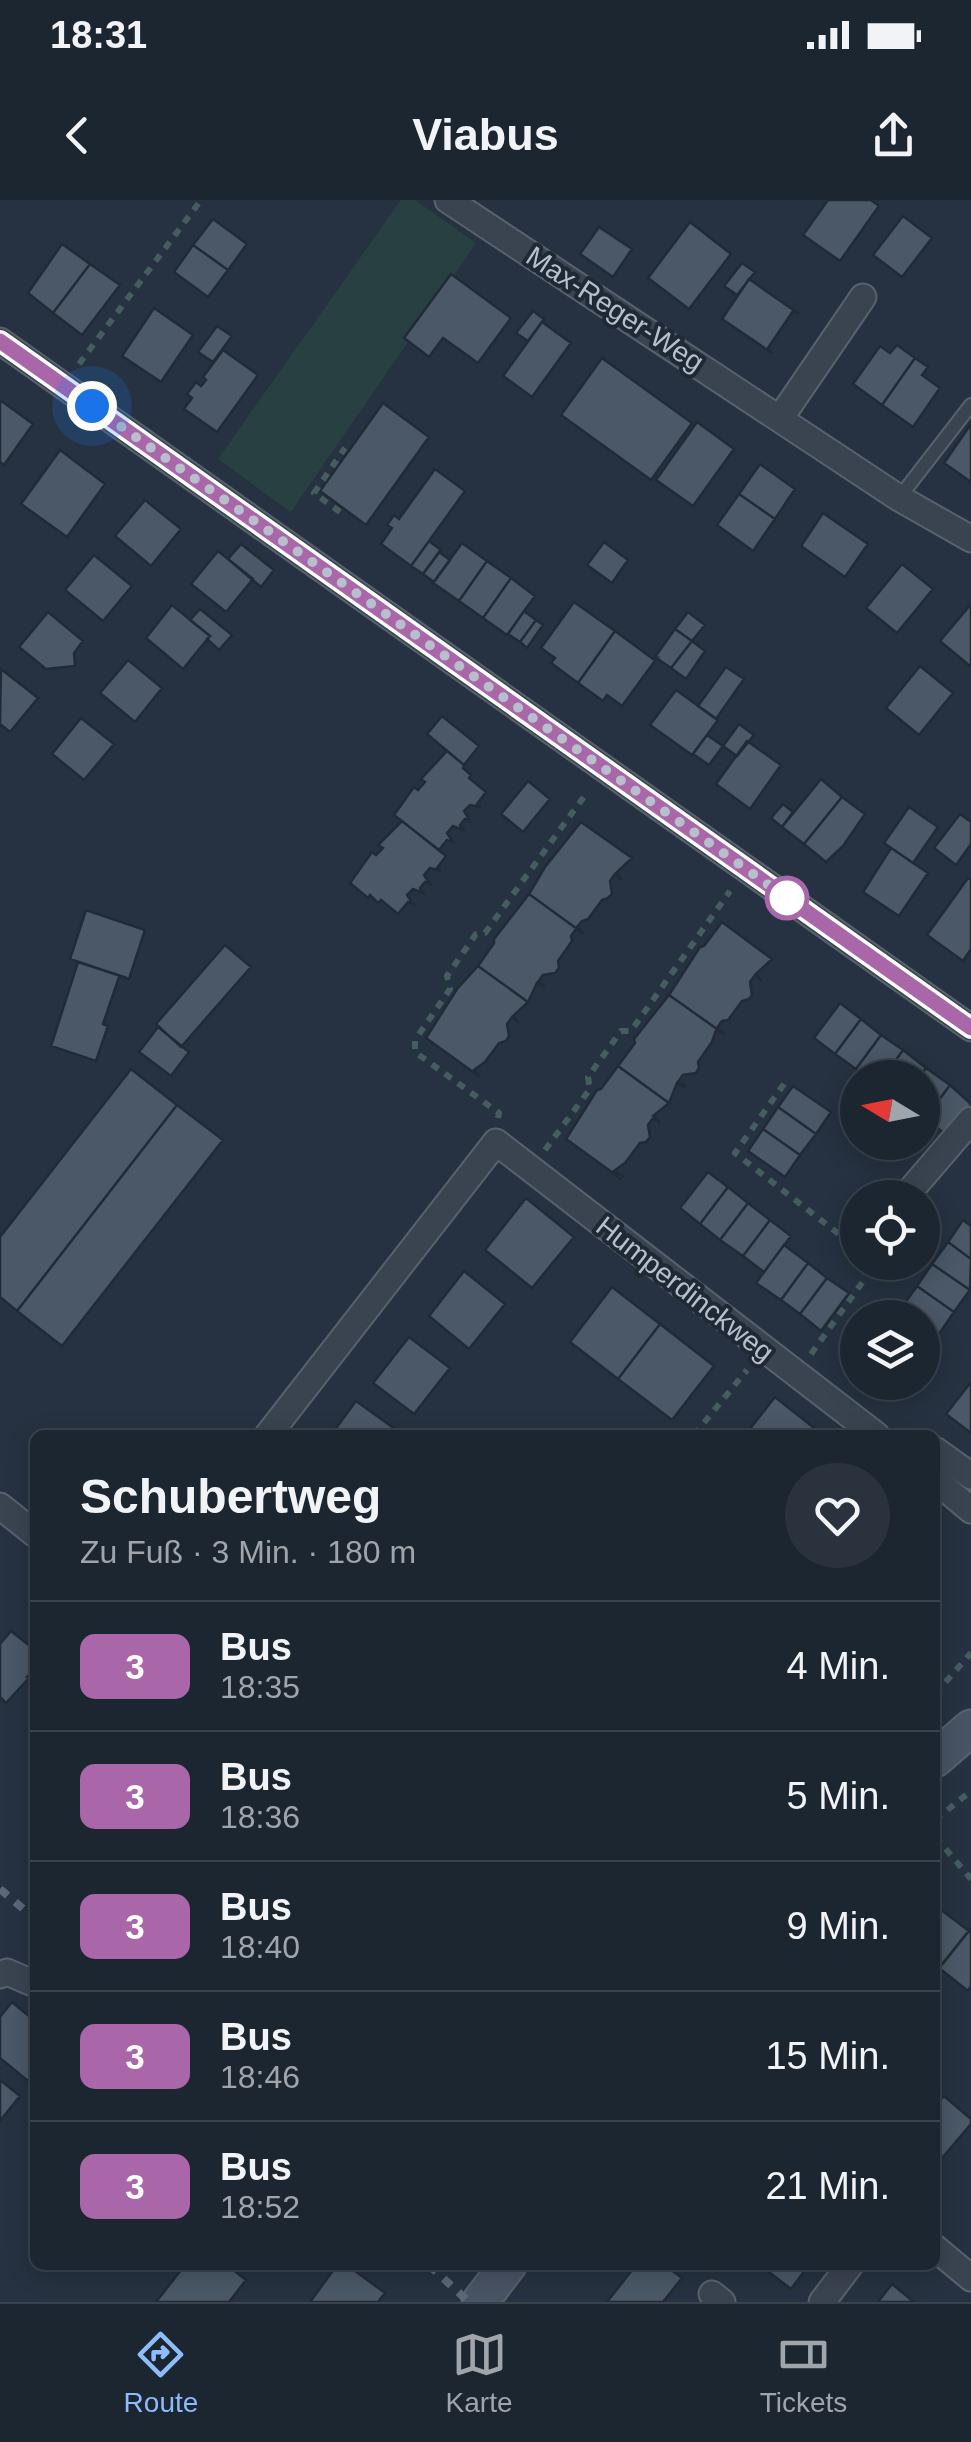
<!DOCTYPE html>
<html lang="de">
<head>
<meta charset="utf-8">
<style>
	:root { --surface:#1c2631; --page:#29323d; --text:#f1f3f6; --muted:#a0a5ab; --line:#3a434d; --accent:#8ebbf9 }
	body { margin:0; font-family:Arial,sans-serif; background:var(--page); color:var(--text); height:100vh; display:flex; flex-direction:column; font-size:38px; white-space:nowrap }
	* { box-sizing:border-box; margin:0 }
	p { font-size:32px; color:var(--muted) }
	.icon { flex:none; width:55px; height:55px; fill:none; stroke:currentColor; stroke-width:2; stroke-linecap:round; stroke-linejoin:round }
	.map { position:relative; flex:1; overflow:hidden }
	.details { position:absolute; left:30px; top:1230px; width:910px; height:840px; display:flex; flex-direction:column; background:var(--surface); border-radius:15px; box-shadow:0 5px 25px #0003,0 0 0 2px var(--line) }
	.details>* { flex:none }
	.badge { padding:0 20px; border-radius:15px; font-size:35px; line-height:65px }
	.needle { width:65px; rotate:280deg }
	.controls { position:absolute; left:840px; top:860px; display:grid; gap:20px }
	.controls a { display:grid; place-items:center; width:100px; height:100px; border-radius:50%; background:var(--surface); box-shadow:0 5px 25px #0003,0 0 0 2px var(--line); font-size:50px }
	.you { position:absolute; width:50px; height:50px; margin:-25px; border:8px solid #fff; border-radius:50%; background:#1a73e8; box-shadow:0 0 0 15px #1a73e833 }
	.map>.badge { position:absolute; translate:-50% -50%; box-shadow:0 0 0 5px #fff }
	.round { display:grid; place-items:center; flex:none; width:105px; height:105px; border-radius:52px; background:var(--page) }
	.head { display:flex; align-items:center; justify-content:space-between; height:170px; padding:0 50px }
	h1 { font-size:48px; font-weight:700; line-height:75px }
	ul { padding:0; list-style:none }
	li { display:flex; align-items:center; gap:30px; height:130px; padding:0 50px; border-top:2px solid var(--line) }
	li div { flex:1 }
	li b { display:block; font-size:38px }
	li em { font-style:normal }
	li .badge { min-width:110px; font-weight:700; text-align:center }
	.status { display:flex; justify-content:space-between; align-items:center; height:70px; padding:0 50px; background:var(--surface); direction:ltr }
	.status svg { height:28px; fill:currentColor }
	header { display:flex; justify-content:space-between; align-items:center; height:130px; padding:0 50px; background:var(--surface); font-size:45px; font-weight:700 }
	.dock { display:flex; justify-content:space-around; align-items:center; height:140px; border-top:2px solid var(--line); background:var(--surface); font-size:28px; color:var(--muted) }
	.dock a { display:grid; justify-items:center; gap:5px }
	.dock .current { color:var(--accent) }
	.map>svg:first-child { display:block }
</style>
</head>
<body>
<div class="status"><b>18:31</b><svg viewBox="0 0 49 12"><path d="M0 12V9h3v3zM5 12V6h3v6zM10 12V3h3v9zM15 12V0h3v12zM26 1h20v11H26zM47 4h2v5h-2z"/></svg></div>
<header><svg class="icon" aria-label="back" viewBox="0 0 24 24"><path d="M15 5l-7 7 7 7"/></svg>Viabus<svg class="icon" aria-label="share" viewBox="0 0 24 24"><path d="M12 15V3M7 8l5-5 5 5M5 13v7h14v-7"/></svg></header>
<div class="map">
<svg width="971" height="2102" viewBox="0 0 971 2102">
	<rect width="100%" height="100%" fill="#263241"/>
	<!-- green -->
	<path fill="#284042" d="M401,0H415L476,43L291,312L218,259Z"/>
	<!-- building -->
	<path fill="#4a5867" stroke="#212b38" stroke-width="2.5" d="M828,0H871L879,6L840,61L803,35Z
		M903,16L932,38L902,77L873,55Z
		M213,19L247,44L228,70L193,45Z
		M690,22L731,54L689,109L648,78Z
		M599,27L632,49L613,77L580,54Z
		M62,44L90,64L53,113L28,93Z
		M193,45L228,70L208,97L174,72Z
		M742,63L755,72L737,95L724,86Z
		M90,64L120,85L82,135L53,113Z
		M451,74L511,118L478,163L443,138L429,157L404,138Z
		M749,79L799,114L793,111L768,148L772,153L722,119Z
		M154,108L193,135L161,182L122,156Z
		M533,111L544,119L528,141L516,133Z
		M542,122L571,143L532,197L503,176Z
		M217,126L232,136L213,162L198,152Z
		M897,145L915,158L882,205L853,184L880,146L890,153Z
		M223,150L258,175L217,232L184,209L192,198L187,194L196,182L201,186L206,180L203,177Z
		M602,158L692,223L651,280L561,215Z
		M915,158L928,167L922,175L940,188L913,227L882,205Z
		M0,200L33,224L4,265L0,262Z
		M383,203L429,237L366,325L320,291Z
		M697,222L734,249L693,306L656,280Z
		M971,224V282L944,263Z
		M60,250L105,284L67,337L21,304Z
		M760,264L795,289L775,319L739,294Z
		M435,269L465,291L411,366L381,344L392,328L387,325L394,315L399,319Z
		M739,294L775,319L753,351L717,325Z
		M145,300L181,329L151,366L115,336Z
		M823,313L868,344L845,377L801,346Z
		M429,341L441,350L423,374L411,366Z
		M604,342L628,360L612,383L587,365Z
		M462,343L487,361L459,401L433,383Z
		M241,344L274,370L261,387L228,359Z
		M218,351L253,379L226,412L191,384Z
		M439,352L450,360L434,382L423,374Z
		M94,355L132,386L103,421L65,390Z
		M487,361L511,378L483,418L459,401Z
		M902,364L933,389L897,433L866,408Z
		M511,378L535,396L507,435L483,418Z
		M574,402L615,431L578,483L551,463L555,458L541,448Z
		M971,404V465L970,466L940,441Z
		M172,405L210,436L183,469L146,438Z
		M200,409L232,435L219,450L207,439L210,436L190,420Z
		M524,411L536,420L520,442L508,434Z
		M48,412L83,441L74,453L75,466L46,469L19,447Z
		M688,412L705,425L692,441L675,429Z
		M536,420L543,425L527,448L520,442Z
		M675,429L692,441L671,468L655,457Z
		M615,431L653,459L657,458L622,506L607,495L603,501L578,483Z
		M692,441L705,451L686,479L671,468Z
		M128,460L162,488L135,522L100,493Z
		M920,466L953,493L919,535L886,508Z
		M726,467L744,479L716,519L698,506Z
		M1,469L38,498L10,532L0,524Z
		M676,490L718,520L692,555L650,525Z
		M442,516L479,546L464,565L427,534Z
		M81,518L114,544L84,580L52,554Z
		M739,524L754,535L737,556L723,546Z
		M707,535L723,546L709,565L693,554Z
		M747,541L781,565L750,609L716,584Z
		M447,551L464,565L463,568L471,575L469,578L486,592L477,604L481,607L470,605L464,611L470,621L465,619L460,625L463,630L453,626L447,633L453,642L447,640L439,650L394,615L414,587L418,590L425,582L421,579Z
		M821,579L842,597L804,644L782,627Z
		M528,581L550,599L523,632L501,614Z
		M842,597L865,614L843,646L826,662L804,644Z
		M783,604L793,612L782,627L771,618Z
		M909,607L938,627L913,663L884,643Z
		M960,614L971,622V644L956,665L934,648Z
		M402,621L446,656L437,668L441,671L430,668L424,675L430,684L425,682L420,688L423,693L413,689L407,695L413,704L408,702L398,714L381,700L378,703L370,695L368,698L350,683L372,652L376,655L383,648L378,645Z
		M581,622L632,658L616,673L622,680L615,674L610,681L612,694L608,698L602,700L588,719L582,721L577,727L584,734L529,694L545,667Z
		M891,648L928,673L899,716L863,692Z
		M968,678L971,680V749L963,761L927,735Z
		M529,694L584,734L576,729L571,736L572,741L558,761L559,768L555,773L543,775L538,782L545,787L537,783L528,802L478,766L494,743V739Z
		M86,710L145,730L129,779L70,759Z
		M722,722L772,759L756,774L762,781L755,775L750,782L752,795L749,799L742,801L728,820L722,821L717,828L724,834L669,795L700,747L704,746Z
		M225,745L251,767L181,847L156,824Z
		M78,762L127,778L119,777L103,824L108,826L96,861L51,846Z
		M478,766L528,802L513,816L519,823L512,817L507,824L509,836L506,841L499,843L485,862L474,870L480,877L426,838L457,789Z
		M669,795L724,834L716,830L712,842L698,862L699,868L696,873L683,875L678,882L686,887L677,883L669,903L618,866L635,843L634,839Z
		M840,803L861,819L835,854L814,838Z
		M861,819L881,835L856,869L835,854Z
		M158,827L189,852L171,876L139,852Z
		M881,835L903,850L883,878H868L856,869Z
		M903,850L926,868L919,878H883Z
		M618,866L669,903L653,916L660,923L653,918L648,925L650,937L646,942L640,943L625,963L614,971L622,976L620,978L566,939L597,890L601,889Z
		M926,868L950,885L925,919L922,917V878H919Z
		M131,869L177,905L17,1111L0,1097V1037Z
		M950,885L971,904L948,936L925,919Z
		M793,886L831,912L816,934L778,907Z
		M177,905L223,940L62,1146L17,1111Z
		M778,907L816,934L800,955L763,929Z
		M763,929L800,955L785,977L748,951Z
		M708,972L728,987L700,1024L680,1008Z
		M728,987L748,1003L720,1040L700,1024Z
		M526,998L574,1037L532,1088L485,1050Z
		M748,1003L770,1020L743,1056L720,1040Z
		M770,1020L791,1036L764,1072L743,1056Z
		M963,1020L971,1026V1059L948,1042Z
		M948,1042L971,1059L970,1090L932,1064Z
		M784,1045L808,1063L781,1100L756,1083Z
		M808,1063L827,1078L800,1114L781,1100Z
		M932,1064L970,1090L954,1112L917,1086Z
		M464,1071L505,1104L469,1149L429,1116Z
		M827,1078L849,1093L821,1131L800,1114Z
		M917,1086L954,1112L939,1134L922,1122V1118H916L902,1107Z
		M612,1087L660,1124L618,1179L570,1142Z
		M922,1122L939,1134L924,1156L922,1155Z
		M660,1124L714,1166L672,1220L618,1179Z
		M409,1137L450,1168L414,1214L373,1183Z
		M971,1182V1233L946,1214Z
		M775,1197L823,1235H745Z
		M356,1201L395,1229L390,1235H331Z
		M11,1431L35,1450V1467L27,1477L29,1478L6,1503L0,1497V1444Z
		M940,1709L969,1731L936,1772L935,1714Z
		M971,1728V1786L968,1791L939,1768Z
		M12,1802L35,1821V1872L28,1881L0,1858V1817Z
		M0,1880L20,1896L0,1921Z
		M944,1896L971,1919V1924L936,1965L935,1906Z
		M185,2065H227L246,2080L229,2102H156Z
		M337,2065H347L385,2093L378,2102H310Z
		M636,2065H665L682,2078L663,2102H607Z
		M760,2065H809L791,2089Z
		M892,2084L914,2102H878Z"/>
	<g fill="none" stroke-linecap="round" stroke-linejoin="round">
		<defs>
			<path id="lane" d="M899,298L971,205"/>
			<path id="street" d="M448,0L899,298L971,339
				M0,141L971,828
				M781,217L863,97
				M904,998L971,920
				M268,1235L496,942L876,1235
				M935,1250L971,1276
				M935,1280L971,1310
				M0,1306L35,1334
				M0,1775L7,1772L35,1784
				M935,2048L971,2078
				M712,2094L722,2102
				M822,2102L850,2065"/>
			<path id="secondary" d="M935,1559L971,1528
				M480,2102L508,2065"/>
		</defs>
		<!-- lane casing -->
		<use href="#lane" stroke="#58626e" stroke-width="16"/>
		<!-- street casing -->
		<use href="#street" stroke="#58626e" stroke-width="29"/>
		<!-- secondary casing -->
		<use href="#secondary" stroke="#58626e" stroke-width="39"/>
		<!-- path -->
		<path stroke="#465d5f" stroke-width="6" stroke-dasharray="8 8" stroke-linecap="butt" d="M79,164L201,0
			M340,312L314,293L345,248
			M784,884L735,953L858,1049
			M498,918L499,913L415,852V840L450,789L447,776L476,734L485,733L588,591
			M545,950L590,889L588,877L621,831H631L730,691
			M811,1154L864,1080L867,1062
			M694,1235L747,1170
			M935,1494L971,1453
			M935,1620L971,1591
			M935,1645L939,1641L971,1679"/>
		<!-- lane -->
		<use href="#lane" stroke="#3a4451" stroke-width="12"/>
		<!-- street -->
		<use href="#street" stroke="#3a4451" stroke-width="25"/>
		<!-- secondary -->
		<use href="#secondary" stroke="#485364" stroke-width="35"/>
		<!-- rail -->
		<path stroke="#5c6878" stroke-width="8" stroke-dasharray="10 10" stroke-linecap="butt" d="M0,1689L35,1719
			M429,2065L469,2102"/>
	</g>
	<g fill="none" stroke-linecap="round" stroke-linejoin="round">
		<defs>
			<path id="line" d="M0,141L971,828"/>
		</defs>
		<!-- line casing -->
		<use href="#line" stroke="#fff" stroke-width="22"/>
		<!-- line -->
		<use href="#line" stroke="#a967aa" stroke-width="15"/>
		<!-- walk -->
		<path stroke="#b6bfcb" stroke-width="10" stroke-dasharray="0 18" d="M92,206L787,698"/>
	</g>
	<!-- markers -->
	<circle fill="#fff" stroke="#a967aa" stroke-width="5" cx="787" cy="698" r="20"/>
	<g text-anchor="middle" dominant-baseline="central" stroke-width="8" stroke-linejoin="round" paint-order="stroke">
		<!-- street labels -->
		<g font-size="28" fill="#b6bfcb" stroke="#1f2936">
			<text transform="translate(615 109) rotate(33)">Max-Reger-Weg</text>
			<text transform="translate(685 1089) rotate(38)">Humperdinckweg</text>
		</g>
	</g>
</svg>
<div class="controls">
<a><svg class="needle" viewBox="-14 -14 28 28"><path d="M0-13l5 13h-10z" fill="#e53935"/><path d="M0 13l5-13h-10z" fill="#a0a5ab"/></svg></a>
<a><svg class="icon" aria-label="locate" viewBox="0 0 24 24"><circle cx="12" cy="12" r="6"/><path d="M12 2v4M12 18v4M2 12h4M18 12h4"/></svg></a>
<a><svg class="icon" aria-label="layers" viewBox="0 0 24 24"><path d="M12 4l9 5-9 5-9-5zM3 14l9 5 9-5"/></svg></a>
</div>
<div class="you" style="left:92px;top:206px"></div>
<section class="details">
<div class="head"><div><h1>Schubertweg</h1><p>Zu Fuß · 3 Min. · 180 m</p></div><a class="round"><svg class="icon" aria-label="heart" viewBox="0 0 24 24"><path d="M12 20l-8-8c-3-5 5-10 8-4 3-6 11-1 8 4z"/></svg></a></div>
<ul>
<li><span class="badge" style="background:#a967aa;color:#fff">3</span><div><b>Bus</b><p>18:35</p></div><em>4 Min.</em></li>
<li><span class="badge" style="background:#a967aa;color:#fff">3</span><div><b>Bus</b><p>18:36</p></div><em>5 Min.</em></li>
<li><span class="badge" style="background:#a967aa;color:#fff">3</span><div><b>Bus</b><p>18:40</p></div><em>9 Min.</em></li>
<li><span class="badge" style="background:#a967aa;color:#fff">3</span><div><b>Bus</b><p>18:46</p></div><em>15 Min.</em></li>
<li><span class="badge" style="background:#a967aa;color:#fff">3</span><div><b>Bus</b><p>18:52</p></div><em>21 Min.</em></li>
</ul>
</section>
</div>
<nav class="dock">
<a class="current"><svg class="icon" aria-label="directions" viewBox="0 0 24 24"><path d="M12 3l9 9-9 9-9-9zM9 14v-3h6M13 9l2 2-2 2"/></svg>Route</a>
<a><svg class="icon" aria-label="map" viewBox="0 0 24 24"><path d="M3 6l6-2 6 2 6-2v14l-6 2-6-2-6 2zM9 4v14M15 6v14"/></svg>Karte</a>
<a><svg class="icon" aria-label="tickets" viewBox="0 0 24 24"><path d="M3 7h18v10H3zM15 7v10"/></svg>Tickets</a>
</nav>
</body>
</html>
